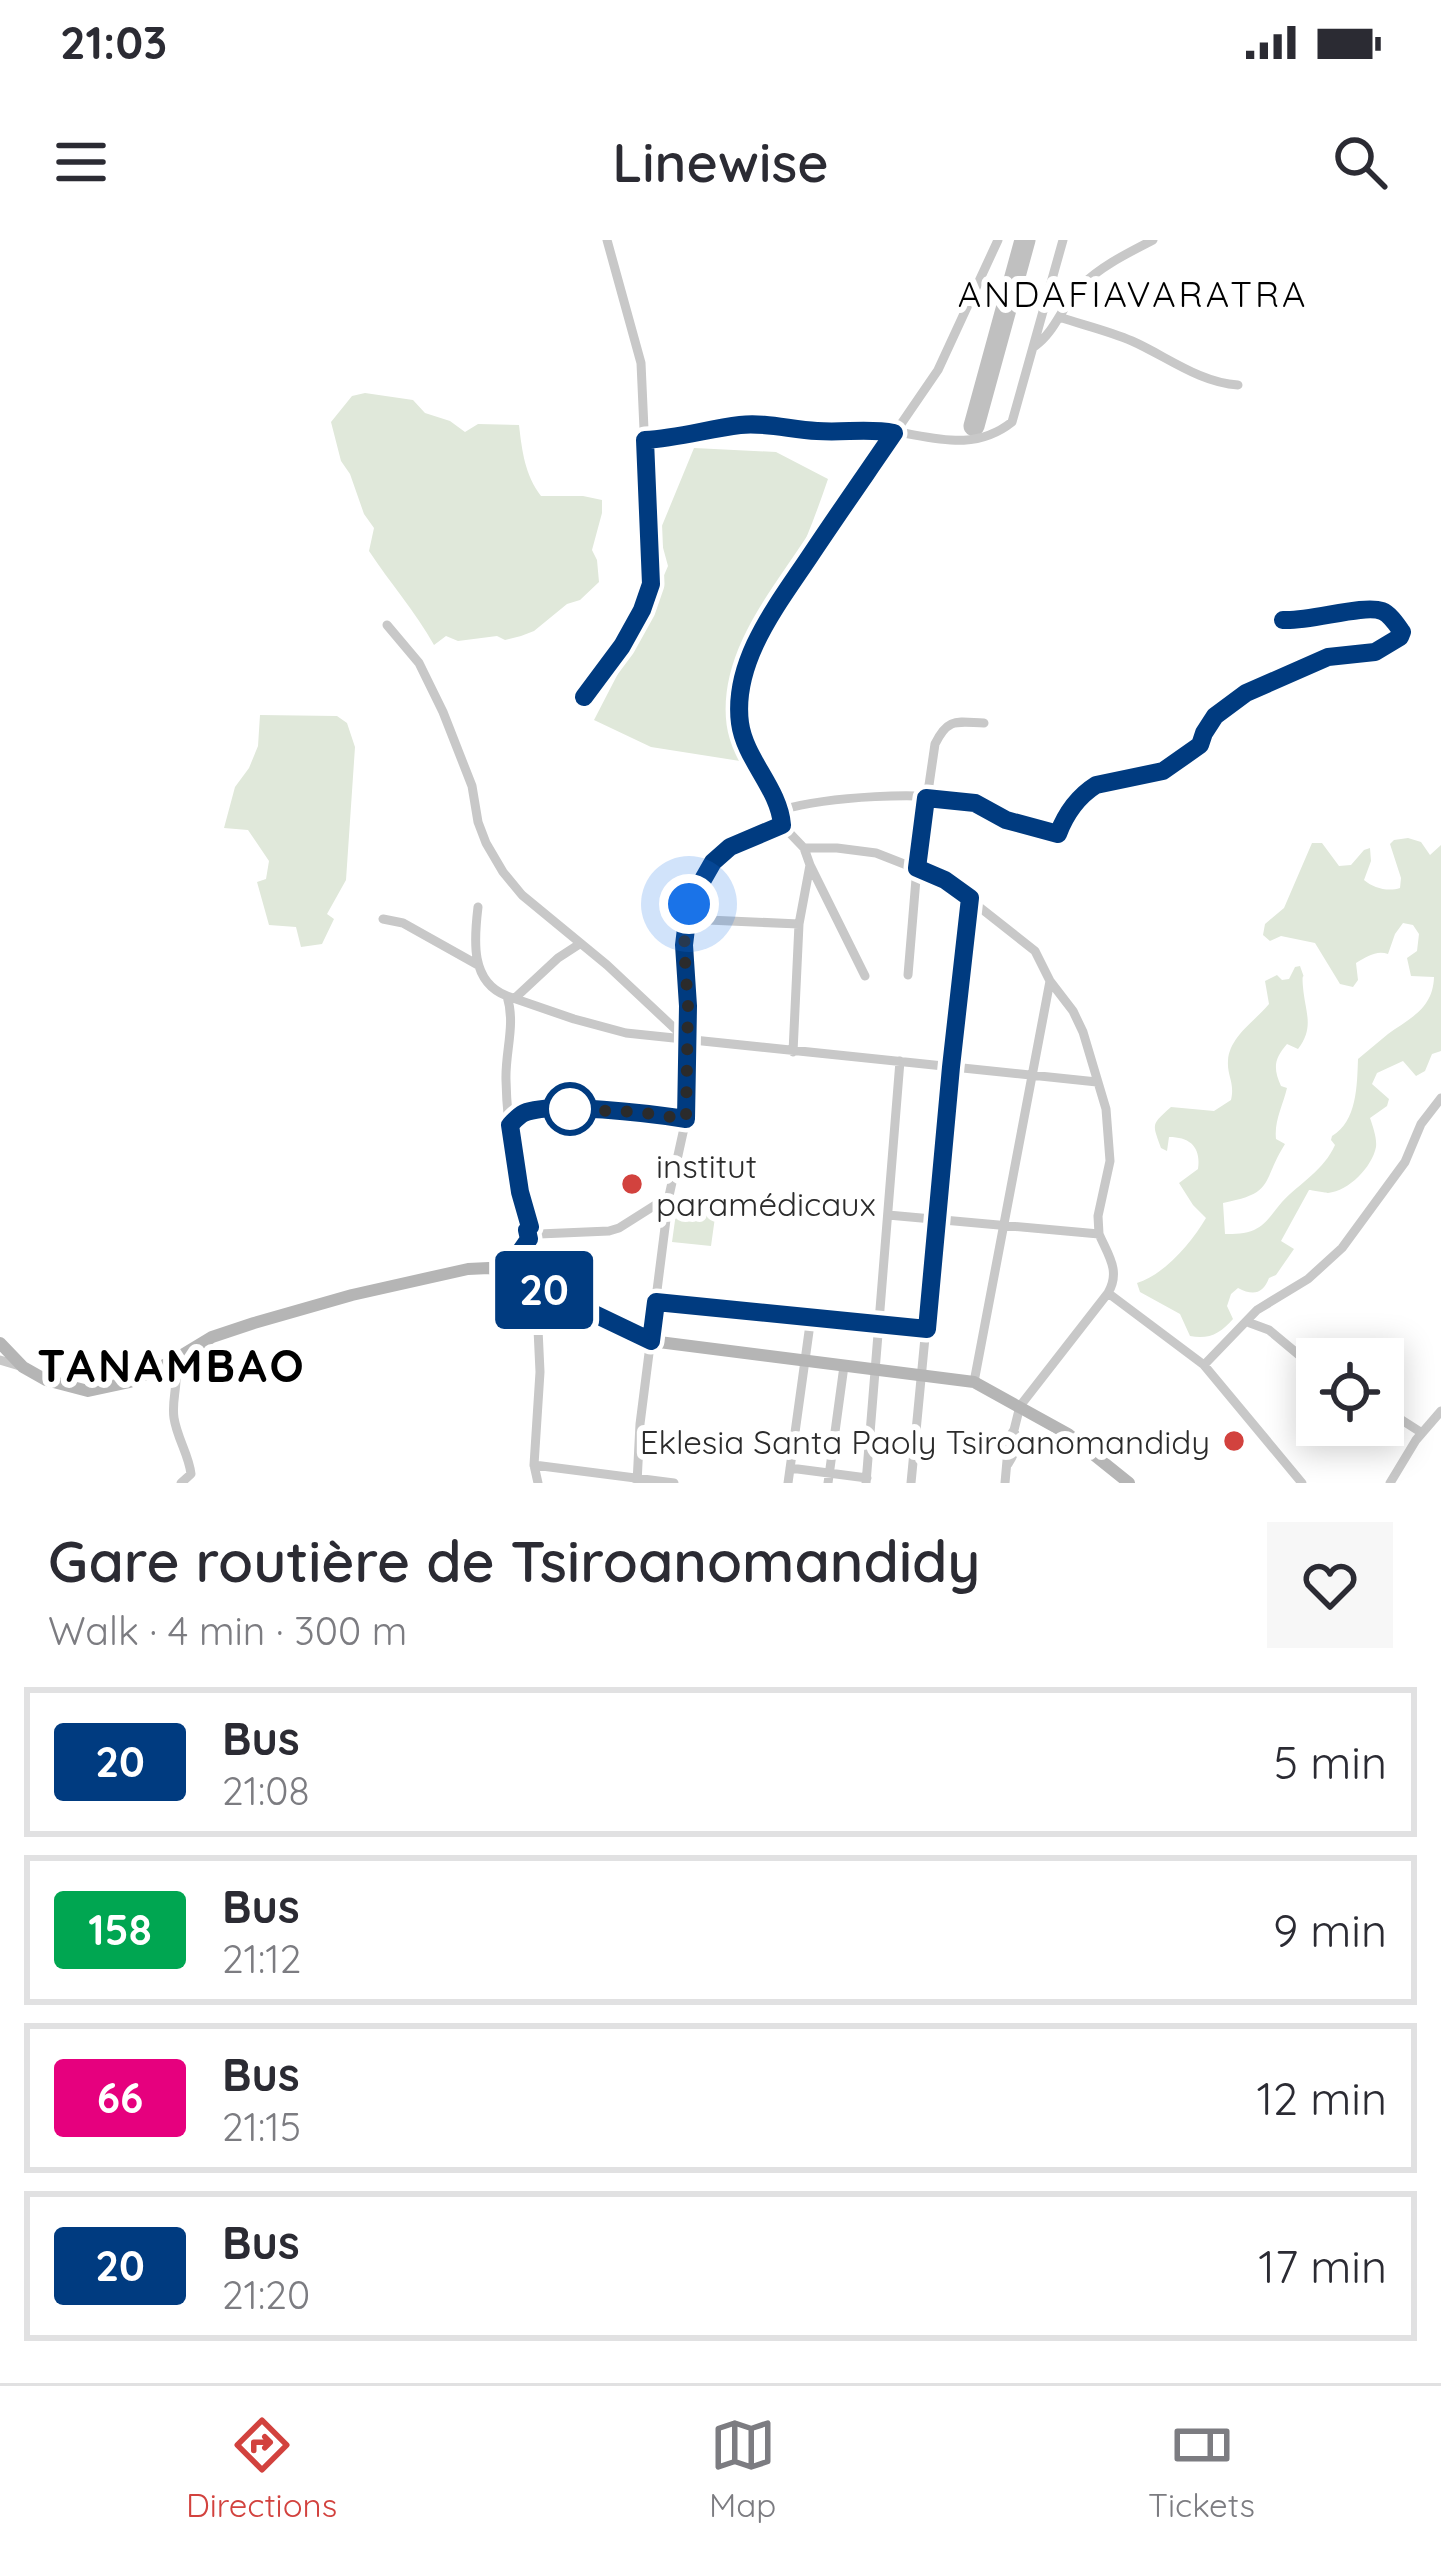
<!DOCTYPE html>
<html lang="en">
<head>
<meta charset="utf-8">
<style>
	:root { --surface:#fff; --page:#f7f7f7; --text:#2b2b33; --muted:#7c7c81; --line:#e1e1e2; --accent:#d2423e }
	body { margin:0; font-family:Quicksand,sans-serif; background:var(--page); color:var(--text); height:100vh; display:flex; flex-direction:column; font-size:45px; white-space:nowrap }
	* { box-sizing:border-box; margin:0 }
	p { font-size:39px; color:var(--muted) }
	.icon { flex:none; width:66px; height:66px; fill:none; stroke:currentColor; stroke-width:2; stroke-linecap:round; stroke-linejoin:round }
	.map { position:relative; height:1243px; overflow:hidden }
	.side { display:flex; flex-direction:column; background:var(--surface); flex:1 }
	.side>* { flex:none }
	.badge { padding:0 24px; border-radius:9px; font-size:42px; line-height:78px }
	.fabs { position:absolute; left:1296px; top:1098px; display:grid; gap:24px }
	.fabs a { display:grid; place-items:center; width:108px; height:108px; border-radius:0px; background:var(--surface); box-shadow:0 6px 30px #0003; font-size:60px }
	.you { position:absolute; width:60px; height:60px; margin:-30px; border:9px solid #fff; border-radius:50%; background:#1a73e8; box-shadow:0 0 0 18px #1a73e833 }
	.map>.badge { position:absolute; translate:-50% -50%; box-shadow:0 0 0 6px #fff }
	.round { display:grid; place-items:center; flex:none; width:126px; height:126px; border-radius:0px; background:var(--page) }
	.headline { display:flex; align-items:center; justify-content:space-between; height:204px; padding:0 48px }
	h1 { font-size:57px; font-weight:600; line-height:90px }
	ul { padding:0; list-style:none }
	li { display:flex; align-items:center; gap:36px; height:150px; margin:0 24px 18px; padding:0 24px; border:6px solid var(--line); border-radius:0px }
	li div { flex:1 }
	li b { display:block; font-size:45px }
	li em { font-style:normal }
	li .badge { min-width:132px; font-weight:700; text-align:center }
	.status { display:flex; justify-content:space-between; align-items:center; height:84px; padding:0 60px; background:var(--surface); direction:ltr }
	.status svg { height:33px; fill:currentColor }
	header { display:flex; justify-content:space-between; align-items:center; height:156px; padding:0 48px; background:var(--surface); font-size:54px; font-weight:600 }
	.tabs { display:flex; justify-content:space-around; align-items:center; height:168px; border-top:3px solid var(--line); background:var(--surface); font-size:33px; color:var(--muted) }
	.tabs a { display:grid; justify-items:center; gap:6px }
	.tabs .current { color:var(--accent) }
	.map>svg:first-child { display:block }
</style>
</head>
<body>
<div class="status"><b>21:03</b><svg viewBox="0 0 49 12"><path d="M0 12V9h3v3zM5 12V6h3v6zM10 12V3h3v9zM15 12V0h3v12zM26 1h20v11H26zM47 4h2v5h-2z"/></svg></div>
<header><svg class="icon" aria-label="menu" viewBox="0 0 24 24"><path d="M4 6h16M4 12h16M4 18h16"/></svg>Linewise<svg class="icon" aria-label="search" viewBox="0 0 24 24"><circle cx="10" cy="10" r="6"/><path d="M15 15l6 6"/></svg></header>
<div class="map">
<svg width="1441" height="1243" viewBox="0 0 1441 1243">
	<rect width="100%" height="100%" fill="#fff"/>
	<!-- green -->
	<path fill="#e0e8da" d="M365,153L413,160L425,173L450,181L465,192L478,184L519,185C522,211 525,235 541,256H583L602,260V273L592,310L597,320L599,342L580,360L567,364L534,391L521,396L505,400L497,396L458,401L446,396L434,405C415,371 390,343 369,311L374,288L364,274L350,234L341,221L331,182L352,156Z
		M694,208L776,212L828,239C818,268 807,299 793,327C755,398 716,435 740,521L651,507L594,480L641,389L668,326L659,293Z
		M260,475L337,476L347,483L355,507L346,640L327,674L334,679L322,704L301,707L296,687L269,685L257,642L266,639L269,621L248,590L224,588L235,547L249,528L258,506Z
		M1408,598L1421,602L1430,615L1441,605V811L1432,814L1425,831L1416,836L1403,821L1377,833L1372,844L1389,859L1387,866L1370,878C1373,887 1377,898 1376,907C1372,927 1349,951 1328,953C1327,953 1311,950 1309,950L1281,1001L1294,1009L1276,1035L1269,1038C1263,1054 1253,1056 1238,1048L1231,1054L1227,1066L1233,1079C1221,1093 1209,1100 1190,1096L1180,1074L1140,1052L1137,1043C1164,1035 1192,1002 1206,978L1193,965L1179,943L1198,929C1201,908 1191,897 1169,897L1167,911L1161,908C1152,883 1151,885 1171,867L1214,871L1231,860C1235,843 1227,836 1228,821C1229,797 1255,781 1269,764L1265,741L1277,735L1282,740L1289,739L1295,727L1300,726C1307,746 1301,726 1303,747C1305,772 1315,787 1298,809L1287,804C1274,819 1273,828 1281,846L1287,848C1283,865 1274,881 1276,899L1285,904C1261,942 1276,953 1223,963L1225,994C1234,994 1246,994 1254,990C1267,984 1273,972 1282,962C1300,943 1324,930 1335,905L1331,900L1332,896C1357,881 1357,846 1358,819C1368,811 1378,802 1388,794C1410,778 1433,769 1434,737L1411,736L1407,718L1417,711L1419,694L1413,685L1403,683L1395,694L1388,714C1376,710 1367,717 1356,723L1358,740L1353,747L1340,744L1315,703L1281,696L1270,701L1263,695L1265,684L1284,668L1312,603H1322L1339,626L1351,625L1364,610L1370,608L1371,621L1364,640C1373,648 1388,652 1400,648L1401,638L1390,604L1394,600Z
		M677,966L716,970L711,1006L672,1002Z"/>
	<g fill="none" stroke-linecap="round" stroke-linejoin="round">
		<!-- taxiway -->
		<path stroke="#c0c0c0" stroke-width="21" d="M974,186L1025,0"/>
		<!-- minor -->
		<path stroke="#c8c8c8" stroke-width="9" d="M1059,77C1083,85 1109,91 1132,101C1166,116 1200,143 1238,145
			M1035,106C1056,91 1062,65 1081,46C1101,26 1128,13 1153,0
			M645,200C679,198 713,187 747,185C772,183 796,191 821,192C837,192 852,189 868,189C919,190 967,218 1012,182L1063,0
			M387,385L419,423L443,472L472,546L478,582L486,603L503,632L522,655L607,725L688,801
			M584,457C611,421 636,387 651,344L641,123L607,0
			M781,570C827,557 923,550 970,562C982,565 992,574 1004,579C1020,587 1041,592 1058,594L1068,571L1087,551L1097,545L1163,531L1200,505L1204,493L1215,476L1246,453L1328,417L1375,412L1400,397L1402,392C1396,385 1390,373 1382,371C1362,364 1310,382 1283,380
			M782,585L804,608H837L876,613L945,640L1035,711L1050,741L1073,771L1083,792L1106,869L1110,921L1098,976L1099,994
			M810,625L865,736
			M478,667C474,700 470,742 507,756C516,785 505,811 506,840C507,890 516,939 530,987L526,995L533,1000L537,998L538,990L530,987
			M383,679L403,683L478,725
			M685,679L799,684
			M908,735L917,627L935,504C948,477 957,482 984,483
			M507,756L574,779L626,793L1097,842
			M515,758L558,718L578,705
			M793,812L799,684L810,625L804,608
			M510,885C515,880 518,876 524,873C552,861 653,874 686,879
			M888,975L1099,994C1108,1015 1121,1031 1108,1053L1020,1166L1014,1190L1009,1198L1005,1243
			M539,994L609,991L619,988L668,957
			M489,1028L520,1012L529,999
			M536,1046L540,1132L534,1225L674,1243
			M1108,1053L1204,1125L1302,1243
			M656,1062L927,1089
			M1250,1083L1269,1090L1317,1130
			M0,1120L23,1127
			M174,1120C180,1144 171,1158 174,1178C177,1198 189,1215 191,1234L181,1243
			M1204,1125L1257,1070L1308,1039L1342,1008L1405,922L1421,884L1441,858
			M974,1142L1050,741
			M1383,1168L1422,1193
			M1008,1224C1016,1212 1018,1203 1014,1190
			M534,1225L538,1243
			M790,1228L867,1238
			M637,1243L640,1184L669,956L686,879L688,801L685,679C694,647 714,613 745,600C757,594 771,592 782,585L781,570L746,503L741,485L740,457L744,435L766,381L938,130L998,0
			M788,1243L811,1077
			M828,1243L844,1126
			M866,1243L900,821
			M911,1243L951,827L970,658
			M1390,1243L1416,1200L1441,1171"/>
		<!-- secondary -->
		<path stroke="#b5b5b5" stroke-width="12" d="M0,1103L23,1127L46,1140L88,1151L130,1142L174,1120L212,1097L254,1083L352,1055L468,1029L489,1028L524,1040L651,1101L974,1142L1068,1194L1129,1243"/>
	</g>
	<g fill="none" stroke-linecap="round" stroke-linejoin="round">
		<defs>
			<path id="line" d="M584,457L622,406L642,370L651,344L645,200C678,198 708,189 740,185C766,182 792,190 817,191C844,193 868,188 894,193C866,234 838,274 810,316C778,364 732,421 740,483C745,520 779,548 782,585L730,607L713,622L689,664L684,705L688,766L686,879C653,874 552,861 524,873C518,876 515,880 510,885L520,952L530,987L527,990L529,999L520,1012L524,1040L536,1046L651,1101L656,1062L927,1089L951,827L970,658L945,640L917,628L926,558L975,563L1006,580L1058,594C1066,573 1077,557 1096,545L1163,531L1200,505L1204,493L1215,476L1246,453L1328,417L1375,412L1400,397L1402,392C1397,385 1390,374 1382,371C1363,364 1310,382 1283,380"/>
		</defs>
		<!-- line casing -->
		<use href="#line" stroke="#fff" stroke-width="27"/>
		<!-- line -->
		<use href="#line" stroke="#003b80" stroke-width="18"/>
		<!-- walk -->
		<path stroke="#2b2b2b" stroke-width="12" stroke-dasharray="0 21.6" d="M570,869H566L637,872L686,879L688,766L684,705L689,664"/>
	</g>
	<!-- markers -->
	<circle fill="#fff" stroke="#003b80" stroke-width="6" cx="570" cy="869" r="24"/>
	<g fill="#d2423e" stroke="#fff" stroke-width="4.5">
		<circle cx="632" cy="944" r="12"/>
		<circle cx="1234" cy="1201" r="12"/>
	</g>
	<g text-anchor="middle" dominant-baseline="central" stroke-width="12" stroke-linejoin="round" paint-order="stroke">
		<!-- poi labels -->
		<g font-size="33" fill="#2b2b2b" stroke="#fff" text-anchor="start">
			<text x="656" y="925">institut<tspan x="656" dy="38">paramédicaux</tspan></text>
			<text x="1210" y="1201" text-anchor="end">Eklesia Santa Paoly Tsiroanomandidy</text>
		</g>
		<!-- neighbourhood labels -->
		<g font-size="36" letter-spacing="3" fill="#000" stroke="#fff">
			<text x="1133" y="53">ANDAFIAVARATRA</text>
		</g>
		<!-- district labels -->
		<g font-size="45" font-weight="bold" letter-spacing="3" fill="#000" stroke="#fff">
			<text x="172" y="1125">TANAMBAO</text>
		</g>
	</g>
</svg>
<div class="fabs">
<a><svg class="icon" aria-label="locate" viewBox="0 0 24 24"><circle cx="12" cy="12" r="6"/><path d="M12 2v4M12 18v4M2 12h4M18 12h4"/></svg></a>
</div>
<div class="you" style="left:689px;top:664px"></div>
<b class="badge" style="left:544px;top:1050px;background:#003b80;color:#fff">20</b>
</div>
<section class="side">
<div class="headline"><div><h1>Gare routière de Tsiroanomandidy</h1><p>Walk · 4 min · 300 m</p></div><a class="round"><svg class="icon" aria-label="heart" viewBox="0 0 24 24"><path d="M12 20l-8-8c-3-5 5-10 8-4 3-6 11-1 8 4z"/></svg></a></div>
<ul>
<li><span class="badge" style="background:#003b80;color:#fff">20</span><div><b>Bus</b><p>21:08</p></div><em>5 min</em></li>
<li><span class="badge" style="background:#00a651;color:#fff">158</span><div><b>Bus</b><p>21:12</p></div><em>9 min</em></li>
<li><span class="badge" style="background:#e6007e;color:#fff">66</span><div><b>Bus</b><p>21:15</p></div><em>12 min</em></li>
<li><span class="badge" style="background:#003b80;color:#fff">20</span><div><b>Bus</b><p>21:20</p></div><em>17 min</em></li>
</ul>
</section>
<nav class="tabs">
<a class="current"><svg class="icon" aria-label="directions" viewBox="0 0 24 24"><path d="M12 3l9 9-9 9-9-9zM9 14v-3h6M13 9l2 2-2 2"/></svg>Directions</a>
<a><svg class="icon" aria-label="map" viewBox="0 0 24 24"><path d="M3 6l6-2 6 2 6-2v14l-6 2-6-2-6 2zM9 4v14M15 6v14"/></svg>Map</a>
<a><svg class="icon" aria-label="tickets" viewBox="0 0 24 24"><path d="M3 7h18v10H3zM15 7v10"/></svg>Tickets</a>
</nav>
</body>
</html>
